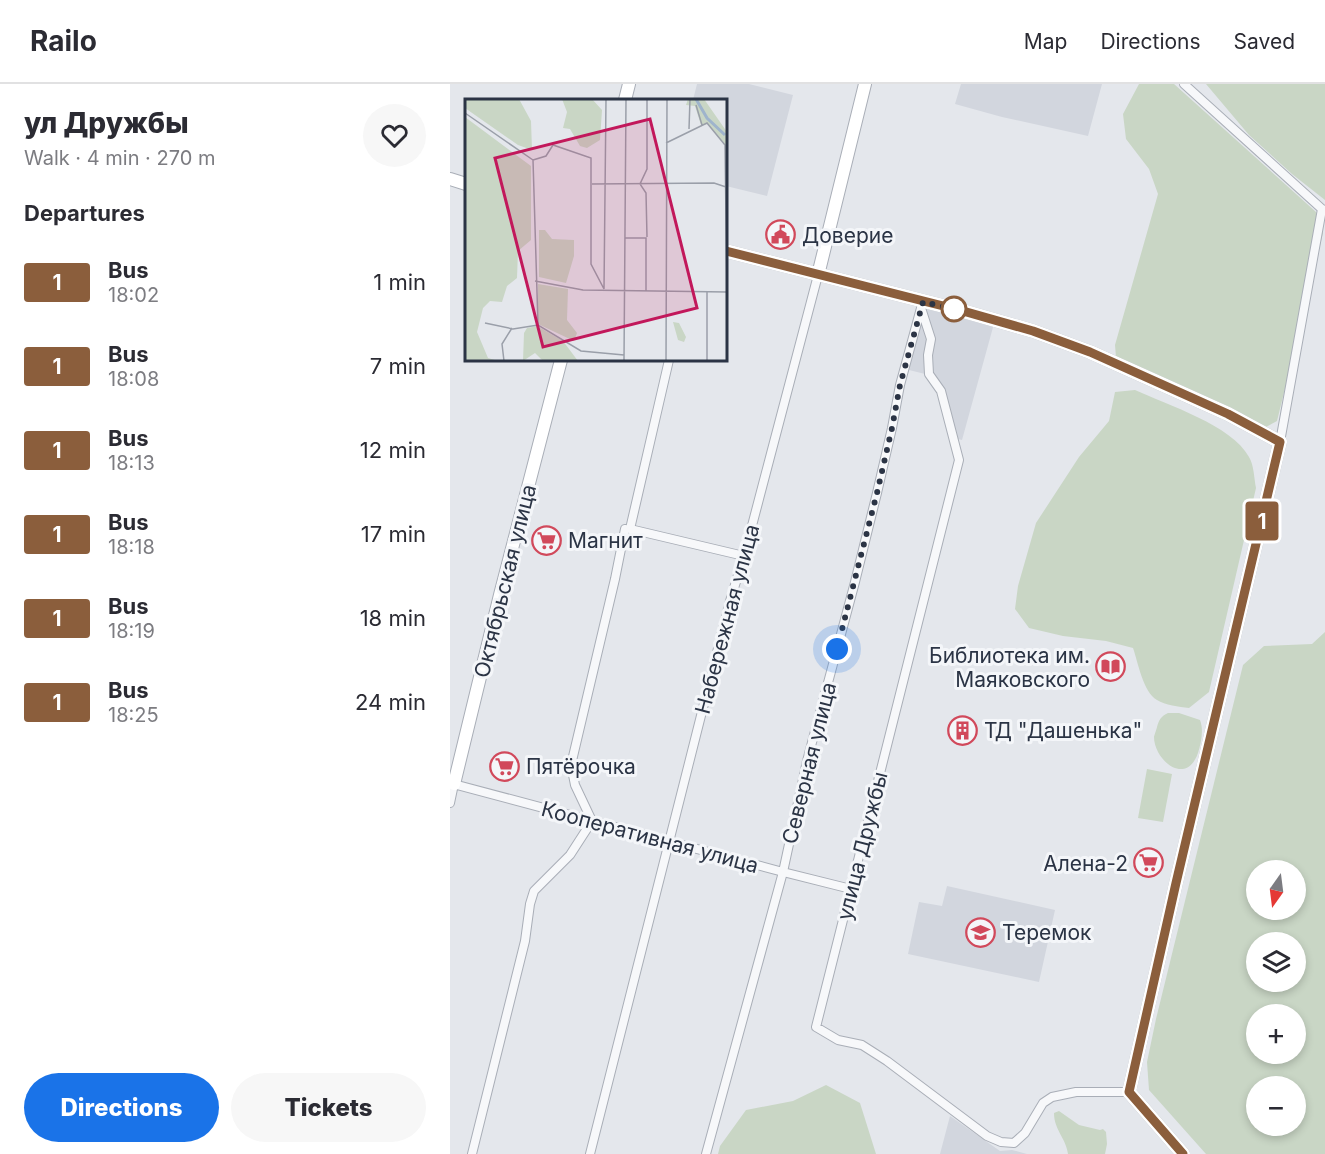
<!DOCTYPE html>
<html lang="en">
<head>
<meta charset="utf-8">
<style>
	:root { --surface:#fff; --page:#f7f7f7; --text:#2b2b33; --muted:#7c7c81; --line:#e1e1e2; --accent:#1a73e8 }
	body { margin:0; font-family:Inter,sans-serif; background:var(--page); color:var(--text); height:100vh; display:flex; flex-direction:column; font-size:22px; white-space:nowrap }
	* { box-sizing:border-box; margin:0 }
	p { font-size:20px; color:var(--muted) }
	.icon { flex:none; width:33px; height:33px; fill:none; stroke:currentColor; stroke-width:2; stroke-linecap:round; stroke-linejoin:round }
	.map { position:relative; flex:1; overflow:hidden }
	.sheet { display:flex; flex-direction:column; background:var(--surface); width:450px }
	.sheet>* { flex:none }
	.badge { padding:0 12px; border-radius:4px; font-size:21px; line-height:39px }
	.needle { width:39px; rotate:194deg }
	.fabs { position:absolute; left:796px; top:776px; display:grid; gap:12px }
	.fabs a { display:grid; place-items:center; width:60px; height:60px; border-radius:50%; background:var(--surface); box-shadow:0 3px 9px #0003; font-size:30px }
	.you { position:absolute; width:30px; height:30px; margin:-15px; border:4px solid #fff; border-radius:50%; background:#1a73e8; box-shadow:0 0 0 9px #1a73e833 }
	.map>.badge { position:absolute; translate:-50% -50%; box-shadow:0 0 0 3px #fff }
	h2 { padding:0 24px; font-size:22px; line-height:54px }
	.round { display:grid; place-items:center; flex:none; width:63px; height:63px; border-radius:32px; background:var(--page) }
	.summary { display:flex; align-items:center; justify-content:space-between; height:102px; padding:0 24px }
	h1 { font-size:28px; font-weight:800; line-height:45px }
	.action { display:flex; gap:12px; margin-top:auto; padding:12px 24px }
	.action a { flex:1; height:69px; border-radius:36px; background:var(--accent); color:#fff; font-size:24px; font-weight:800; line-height:69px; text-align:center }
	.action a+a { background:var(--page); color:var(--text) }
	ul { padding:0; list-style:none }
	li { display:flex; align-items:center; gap:18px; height:84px; padding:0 24px }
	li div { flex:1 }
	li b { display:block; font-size:22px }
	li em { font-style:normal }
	li .badge { min-width:66px; font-weight:700; text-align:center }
	header { display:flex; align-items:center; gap:36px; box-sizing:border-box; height:84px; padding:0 30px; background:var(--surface); border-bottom:2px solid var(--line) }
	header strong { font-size:28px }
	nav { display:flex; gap:33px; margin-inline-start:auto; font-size:21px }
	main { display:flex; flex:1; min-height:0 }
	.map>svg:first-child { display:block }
</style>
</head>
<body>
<header>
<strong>Railo</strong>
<nav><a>Map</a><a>Directions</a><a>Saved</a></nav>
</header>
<main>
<section class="sheet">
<div class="summary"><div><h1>ул Дружбы</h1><p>Walk · 4 min · 270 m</p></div><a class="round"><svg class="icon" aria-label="heart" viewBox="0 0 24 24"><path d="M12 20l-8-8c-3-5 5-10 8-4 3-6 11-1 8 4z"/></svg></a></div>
<h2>Departures</h2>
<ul>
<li><span class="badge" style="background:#8b5e3c;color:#fff">1</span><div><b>Bus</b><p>18:02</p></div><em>1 min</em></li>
<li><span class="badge" style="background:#8b5e3c;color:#fff">1</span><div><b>Bus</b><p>18:08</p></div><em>7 min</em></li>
<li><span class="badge" style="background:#8b5e3c;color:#fff">1</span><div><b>Bus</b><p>18:13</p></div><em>12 min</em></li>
<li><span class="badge" style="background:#8b5e3c;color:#fff">1</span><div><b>Bus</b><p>18:18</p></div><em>17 min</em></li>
<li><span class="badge" style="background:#8b5e3c;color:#fff">1</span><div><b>Bus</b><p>18:19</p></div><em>18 min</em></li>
<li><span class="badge" style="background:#8b5e3c;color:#fff">1</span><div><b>Bus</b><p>18:25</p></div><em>24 min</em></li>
</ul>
<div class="action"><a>Directions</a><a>Tickets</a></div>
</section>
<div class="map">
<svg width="875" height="1070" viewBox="0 0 875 1070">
	<rect width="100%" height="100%" fill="#e4e7ec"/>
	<!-- built -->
	<path fill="#d2d6de" d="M247,0H299L343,11L317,112L276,102V16H243Z
		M511,0H652L638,52L552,33L505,20Z
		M473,217L545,236L512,356L504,354L491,307L479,291L455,285Z
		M497,802L605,826L589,898L458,870L469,818L492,822Z
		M500,1032L550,1067L562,1066L577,1070H490Z"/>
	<!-- green -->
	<path fill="#c9d6c5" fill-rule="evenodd" d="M689,0H724L866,128L873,149L827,337L816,343L790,329L666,273L665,261L708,110L699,85L676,55L673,30Z
		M756,0H875V116L842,90L799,51Z
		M685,306C717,321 782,341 799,373C804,381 804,394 806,404L759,608L739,624C729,623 715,621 707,616C693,608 688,578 683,564L656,557L613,552L579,544L565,525L568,502L586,439L629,373L659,337L665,308Z
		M875,548V1070H756L699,1006L697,978L706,935L793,581L814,562L862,560ZM807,786H846V825H807ZM807,858H846V897H807ZM807,930H846V969H807ZM807,1002H846V1041H807Z
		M718,629H729L750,636C754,646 751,659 748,669C736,703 704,676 704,653C704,652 707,644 707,643C709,636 711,632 718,629Z
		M697,685L722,690L713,738L688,734Z
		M376,1001L410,1019L426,1070H268L270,1062L296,1026L343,1017Z
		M609,1027L629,1041L650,1046L653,1045L656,1048L657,1060L655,1070H618C616,1054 604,1046 604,1029Z"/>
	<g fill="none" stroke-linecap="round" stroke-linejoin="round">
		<defs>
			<path id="street" d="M734,0L872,125L875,126
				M471,224L481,255L478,271L479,290L491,307L509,376L366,943L388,956L412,961L437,977L537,1052L551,1058L564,1059L575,1049L593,1019L602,1013L626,1008H679
				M219,276L180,445L294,472
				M830,358L872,125
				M0,699L333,788L401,805
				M0,719L4,700
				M22,1070L75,857L80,820L84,807L120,771L142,737L125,701L121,681L165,495L175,445
				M140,1070L280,517L294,472L368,191
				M256,1070L333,788L357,677L405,498L427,409L442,344L450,301L471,224"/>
			<path id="secondary" d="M175,16L179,0
				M0,95L16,100
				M276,167L513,227L583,247L640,268L778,330L830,358L726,799L679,1008L733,1070
				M368,191L415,0
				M4,700L50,511L111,276"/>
		</defs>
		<!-- street casing -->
		<use href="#street" stroke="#a9aeb7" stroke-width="10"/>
		<!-- secondary casing -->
		<use href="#secondary" stroke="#a9aeb7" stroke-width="14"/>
		<!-- street -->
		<use href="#street" stroke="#f7f8fa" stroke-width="8"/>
		<!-- secondary -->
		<use href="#secondary" stroke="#fff" stroke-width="12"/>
	</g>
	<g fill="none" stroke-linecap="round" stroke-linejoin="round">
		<defs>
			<path id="line" d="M276,167L513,227L583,247L640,268L738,312L778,330L830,358L726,799L679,1008L733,1070"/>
		</defs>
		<!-- line casing -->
		<use href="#line" stroke="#fff" stroke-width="14"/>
		<!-- line -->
		<use href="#line" stroke="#8b5e3c" stroke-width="9"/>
		<!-- walk -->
		<path stroke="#2b3445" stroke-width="6" stroke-dasharray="0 10.8" d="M387,565L427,409L442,344L450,301L473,218L504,225"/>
	</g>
	<!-- icons -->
	<defs>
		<symbol id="civic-ring" viewBox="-11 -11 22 22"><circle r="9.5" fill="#f4f6f9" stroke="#d1495b" stroke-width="1.5"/><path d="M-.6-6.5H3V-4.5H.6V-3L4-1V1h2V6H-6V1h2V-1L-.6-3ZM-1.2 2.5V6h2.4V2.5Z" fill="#d1495b"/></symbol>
		<symbol id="supermarket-ring" viewBox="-11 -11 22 22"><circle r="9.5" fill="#f4f6f9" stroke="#d1495b" stroke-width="1.5"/><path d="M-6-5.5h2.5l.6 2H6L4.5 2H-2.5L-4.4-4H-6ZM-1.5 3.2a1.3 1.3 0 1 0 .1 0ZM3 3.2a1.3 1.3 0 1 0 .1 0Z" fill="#d1495b"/></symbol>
		<symbol id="library-ring" viewBox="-11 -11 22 22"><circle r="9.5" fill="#f4f6f9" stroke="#d1495b" stroke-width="1.5"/><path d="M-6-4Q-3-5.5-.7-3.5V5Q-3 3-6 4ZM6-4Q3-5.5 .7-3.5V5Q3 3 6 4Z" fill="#d1495b"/></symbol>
		<symbol id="building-ring" viewBox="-11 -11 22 22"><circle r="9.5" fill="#f4f6f9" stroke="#d1495b" stroke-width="1.5"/><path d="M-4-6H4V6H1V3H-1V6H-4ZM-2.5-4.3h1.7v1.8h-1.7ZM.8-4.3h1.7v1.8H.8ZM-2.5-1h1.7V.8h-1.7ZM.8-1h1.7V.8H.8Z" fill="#d1495b"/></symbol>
		<symbol id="school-ring" viewBox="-11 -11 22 22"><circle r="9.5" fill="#f4f6f9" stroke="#d1495b" stroke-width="1.5"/><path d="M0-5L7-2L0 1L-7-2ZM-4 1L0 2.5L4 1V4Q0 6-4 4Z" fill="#d1495b"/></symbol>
	</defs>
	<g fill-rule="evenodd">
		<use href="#civic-ring" x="314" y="134" width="33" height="33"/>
		<use href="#supermarket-ring" x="80" y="440" width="33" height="33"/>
		<use href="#library-ring" x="644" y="566" width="33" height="33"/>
		<use href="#building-ring" x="496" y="630" width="33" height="33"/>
		<use href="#supermarket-ring" x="38" y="666" width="33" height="33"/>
		<use href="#supermarket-ring" x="682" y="762" width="33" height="33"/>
		<use href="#school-ring" x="514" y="832" width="33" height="33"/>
	</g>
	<!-- markers -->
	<circle fill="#fff" stroke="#8b5e3c" stroke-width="3" cx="504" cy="225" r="12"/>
	<g text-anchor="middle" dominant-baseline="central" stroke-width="6" stroke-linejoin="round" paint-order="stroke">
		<!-- poi labels -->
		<g font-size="21" fill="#2b3445" stroke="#f4f6f9" text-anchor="start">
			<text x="352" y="151">Доверие</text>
			<text x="118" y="456">Магнит</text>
			<text x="640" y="571" text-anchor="end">Библиотека им.<tspan x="640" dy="24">Маяковского</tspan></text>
			<text x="534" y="646">ТД "Дашенька"</text>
			<text x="76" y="682">Пятёрочка</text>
			<text x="678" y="779" text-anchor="end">Алена-2</text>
			<text x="552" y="848">Теремок</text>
		</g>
		<!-- street labels -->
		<g font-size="21" fill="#2b3445" stroke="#f4f6f9">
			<text transform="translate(55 497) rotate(-76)">Октябрьская улица</text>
			<text transform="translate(277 535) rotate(-75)">Набережная улица</text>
			<text transform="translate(359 679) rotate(-76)">Северная улица</text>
			<text transform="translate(200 753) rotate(15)">Кооперативная улица</text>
			<text transform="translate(412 762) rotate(-76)">улица Дружбы</text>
		</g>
	</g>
	<!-- overview -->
	<g transform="translate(15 15)">
		<rect width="262" height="262" fill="#e4e7ec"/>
		<path d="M0,0H54L66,22L67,51L53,46L0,9ZM97,0H127L137,11L135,41L122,49L115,47L105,30L98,29L102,13ZM223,0H239L262,33V89L260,46L243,25L236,26L230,7L221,6ZM0,18L66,67V141L53,152L52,179L42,187L37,203L25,202L18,209L12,233L23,259L33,262H0ZM74,131H80L87,140L109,141V157L101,184L74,178ZM73,185L103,190L102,221L112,234L109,242L73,225ZM208,223L214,224L221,238L219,243L213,241ZM72,227L98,242L113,262H78L70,254L58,262L59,234L62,229Z" fill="#c9d6c5"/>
		<path fill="none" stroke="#9fb4cc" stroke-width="3" d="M231,0L242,19L260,36"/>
		<path fill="none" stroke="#9a9fa9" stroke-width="1.5" d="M182,0V70L175,85L181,94L182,138M231,6L237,26M0,14L68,61M224,30L225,0M201,44L242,24L260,46L262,193M68,61L81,57L88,46L126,59V165L139,190M68,61L73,226M127,85L249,84L261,88M160,139H181V192M70,182L118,191L262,193M139,190L141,0M20,224L48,230L73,226L116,252L159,256M39,262L37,245L47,229M159,262L161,0M201,262L202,0M242,262V193"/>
		<path fill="#c2185b" fill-opacity="0.15" stroke="#c2185b" stroke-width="3" d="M185,20L232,209L78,248L30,59Z"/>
		<rect width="262" height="262" fill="none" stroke="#2b3445" stroke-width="3"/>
	</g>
</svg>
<div class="fabs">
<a><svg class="needle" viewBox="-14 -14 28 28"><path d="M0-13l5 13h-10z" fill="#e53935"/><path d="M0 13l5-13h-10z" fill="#7c7c81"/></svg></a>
<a><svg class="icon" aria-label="layers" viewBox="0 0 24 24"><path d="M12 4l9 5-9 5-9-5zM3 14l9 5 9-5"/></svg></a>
<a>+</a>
<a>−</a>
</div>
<div class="you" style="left:387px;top:565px"></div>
<b class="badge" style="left:812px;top:437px;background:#8b5e3c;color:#fff">1</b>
</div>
</main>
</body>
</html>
